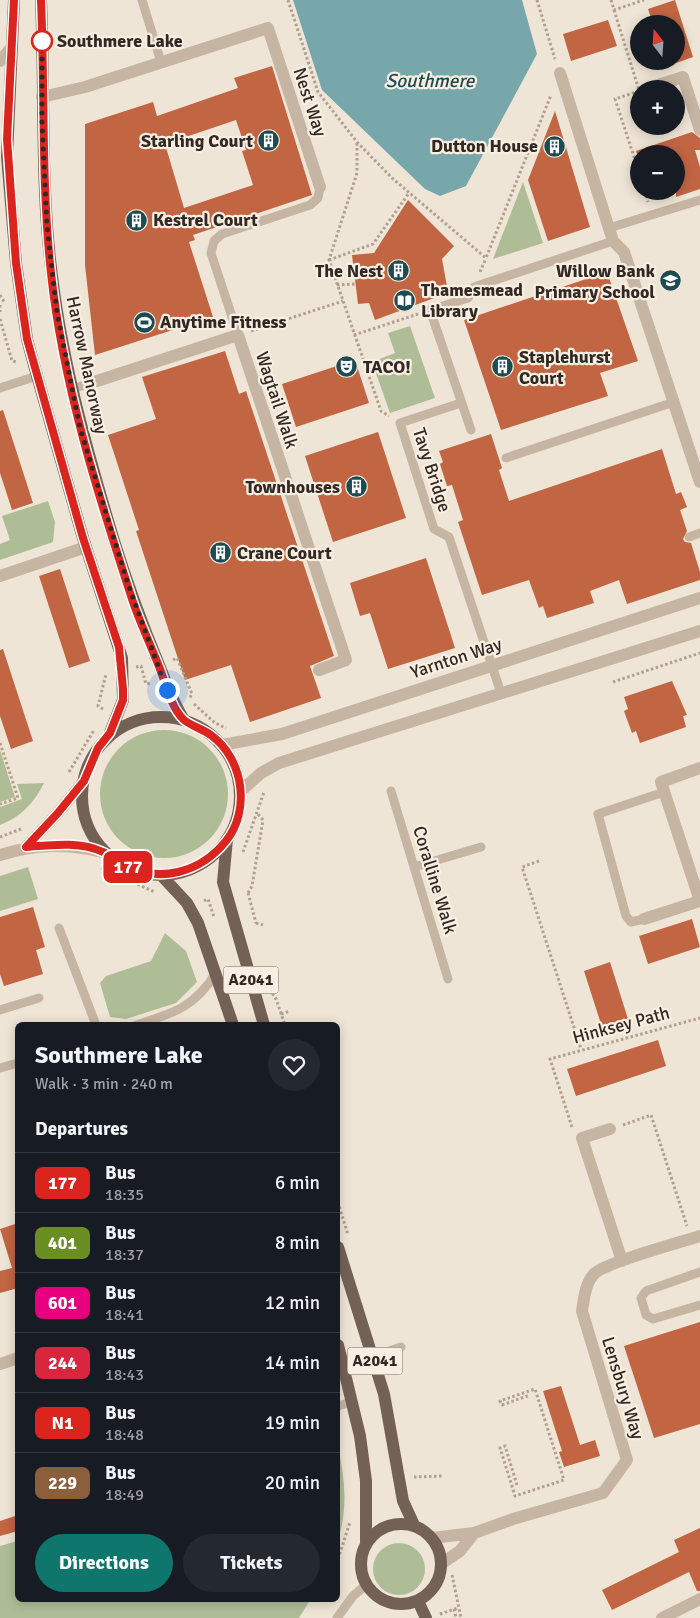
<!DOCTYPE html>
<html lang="en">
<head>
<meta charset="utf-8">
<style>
	:root { --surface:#171b24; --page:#242831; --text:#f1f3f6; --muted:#9ea1a6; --line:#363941; --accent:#0f766e }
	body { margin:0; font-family:Signika,sans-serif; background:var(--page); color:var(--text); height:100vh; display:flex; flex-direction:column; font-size:19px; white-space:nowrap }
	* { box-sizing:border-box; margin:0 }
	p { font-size:16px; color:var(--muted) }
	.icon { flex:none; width:28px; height:28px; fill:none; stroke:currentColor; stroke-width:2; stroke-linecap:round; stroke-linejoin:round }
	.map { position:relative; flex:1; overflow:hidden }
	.details { position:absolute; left:15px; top:1022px; width:325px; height:580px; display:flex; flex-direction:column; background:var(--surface); border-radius:8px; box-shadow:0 2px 12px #0003 }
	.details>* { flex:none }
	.badge { padding:0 10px; border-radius:8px; font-size:18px; line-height:32px }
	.needle { width:32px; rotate:343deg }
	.controls { position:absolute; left:630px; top:15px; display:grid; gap:10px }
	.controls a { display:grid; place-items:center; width:55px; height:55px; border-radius:50%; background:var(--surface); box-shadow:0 2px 12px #0003; font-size:25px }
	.you { position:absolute; width:25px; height:25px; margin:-12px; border:4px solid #fff; border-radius:50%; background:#1a73e8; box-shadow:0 0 0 8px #1a73e833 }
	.map>.badge { position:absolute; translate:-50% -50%; box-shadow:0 0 0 2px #fff }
	h2 { padding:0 20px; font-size:19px; line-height:45px }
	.round { display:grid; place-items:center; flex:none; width:52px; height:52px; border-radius:26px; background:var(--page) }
	.head { display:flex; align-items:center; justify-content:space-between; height:85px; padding:0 20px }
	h1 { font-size:24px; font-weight:700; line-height:38px }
	.button { display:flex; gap:10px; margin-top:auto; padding:10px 20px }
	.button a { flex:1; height:58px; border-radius:30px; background:var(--accent); color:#fff; font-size:20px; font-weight:700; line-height:58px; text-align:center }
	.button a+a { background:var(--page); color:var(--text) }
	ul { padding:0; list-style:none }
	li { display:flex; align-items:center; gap:15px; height:60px; padding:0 20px; border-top:1px solid var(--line) }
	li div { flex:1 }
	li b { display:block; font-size:19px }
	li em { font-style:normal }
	li .badge { min-width:55px; font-weight:700; text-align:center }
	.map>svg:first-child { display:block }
</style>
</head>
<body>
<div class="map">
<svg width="700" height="1618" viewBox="0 0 700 1618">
	<rect width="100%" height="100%" fill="#efe5d6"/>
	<!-- green -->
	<path fill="#afbd97" d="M523,182L543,243L493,259Z
		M410,326L435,398L390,413L372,362L395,353L388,333Z
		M48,501L55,522L53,542L0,560V544L10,540L2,516Z
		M100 794a64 64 0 1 1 128 0a64 64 0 1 1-128 0Z
		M0,750L15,797L0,802Z
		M44,783C34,803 21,817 0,825V807L22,799L17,784Z
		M28,867L38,899L0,911V876Z
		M165,933L186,951L197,982L176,1003L126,1019L110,1017L100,983L106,976L151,961Z
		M338,1447C345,1478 348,1509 338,1540Z
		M17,1541L18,1600H310L299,1618H0V1546Z
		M373 1569a26 26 0 1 1 52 0a26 26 0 1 1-52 0Z"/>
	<!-- water -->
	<path fill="#77a7ab" d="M293,0H522L537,54L466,186L440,196L425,189L322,90Z"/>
	<!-- building -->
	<path fill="#c26542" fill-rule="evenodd" d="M675,0L693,57L676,63V24H653L648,9Z
		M608,20L617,46L571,61L563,34Z
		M272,66L312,195L193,235L195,240L189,242L213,317L95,355L85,265V124L153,102L157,116L238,88L234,78ZM236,120L246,150L242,151L253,185L184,208L165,144Z
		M555,111L590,227L548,241L528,180Z
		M692,132L700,138V150H695L700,167V189L676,197V154H637L636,151Z
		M408,200L454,246L442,259L448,292L436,293L437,297L375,320L369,303L358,304L352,255L374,253Z
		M607,272L638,361L600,373L608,396L501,430L464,320Z
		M225,351L239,394L246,391L334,656L310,666L321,698L250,722L231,665L185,680L136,531L139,530L108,435L156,419L142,377Z
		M355,360L369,403L296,427L282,384Z
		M3,410L33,503L12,510L0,473V411Z
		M378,432L406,518L333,542L305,456Z
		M491,434L502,468L499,470L509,501L662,449L676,494L681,492L687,507L680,510L687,531L683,539L685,542L691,543L700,572V580L627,604L619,580L590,591L594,603L547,618L543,606L539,608L529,580L482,595L458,522L463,520L452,485L447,486L440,464L443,462L439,451Z
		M426,558L455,648L388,669L370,613L360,616L350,583Z
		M60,569L90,661L69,668L39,576Z
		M3,649L33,741L11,749L0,716V650Z
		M672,681L687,715L683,716L686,727L640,743L636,731L632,733L624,711L628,709L624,697Z
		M33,907L45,947L36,950L43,974L4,986L0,974V917Z
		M692,919L700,947L648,964L639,936Z
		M610,962L628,1019L602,1027L584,971Z
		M658,1040L666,1066L576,1096L567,1069Z
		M18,1223V1288L0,1293V1271L12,1268L0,1229Z
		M700,1322V1424L654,1438L624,1346Z
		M561,1386L580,1445L595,1440L600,1456L564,1467L559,1452L562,1451L543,1391Z
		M18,1515V1531L0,1536V1521Z
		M700,1528V1591H697L689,1572L612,1610L602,1590L679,1552L674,1540Z"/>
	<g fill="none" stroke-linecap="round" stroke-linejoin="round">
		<!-- path -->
		<path stroke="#b29f8e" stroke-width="3" stroke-dasharray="2.5 2.5" stroke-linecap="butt" d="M288,0L318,92L357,142L392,178L486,258L551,95
			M537,0L555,59
			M611,0L614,10L644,0
			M614,10L639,90
			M639,91L615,99L639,172
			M357,143V173L329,260L381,411L389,416
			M645,191L648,202
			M329,260L373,244L409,193
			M480,272L486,258
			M337,285L356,284
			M0,295L5,303
			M0,305V312
			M0,319L12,361L17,362
			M251,331L343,301
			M354,335L418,314
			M173,660L177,658L192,694L189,699
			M136,667L141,666L146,684L151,683
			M613,682L700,653
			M194,704L215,723L226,728
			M103,709L98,706L106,674
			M0,743L18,798L0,804
			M69,772L94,730
			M0,837L21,829
			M243,852L264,792
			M539,861L522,867L581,1049
			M101,868L155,892
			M248,893L252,886L263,820L257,813
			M248,893L256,923
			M204,901L208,899L214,917
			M256,923L263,925
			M270,989L276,999L285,1025
			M281,1014L290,1011
			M623,1125L651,1115L687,1226
			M572,1127L550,1059L700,1018
			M338,1202L348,1235
			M414,1477L442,1476
			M517,1485L505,1446L500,1448L515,1496L564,1480L535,1389L500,1401L502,1405L530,1395
			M338,1559L350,1522
			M452,1575L461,1618
			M454,1609L456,1618
			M440,1614L458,1608"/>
		<!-- service -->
		<path stroke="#c7b5a3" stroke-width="9" d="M142,0L161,62
			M609,228L700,200
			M238,335L211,253L214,241L222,234L310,205L318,198L320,187
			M0,388L37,376
			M72,389L97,381
			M461,403L400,423L434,529L449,537L501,693
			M471,430L430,310L468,298L474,287L613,241
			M506,458L674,402
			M689,537L700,533
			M391,791L448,979
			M414,867L481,847
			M644,919L631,922L626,916L598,814L664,792
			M59,928L96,1025
			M0,1010L39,998
			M136,1025C173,1013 194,1008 216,973
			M0,1068L18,1063
			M700,1272L646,1291L641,1298L646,1315L653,1319L700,1305
			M374,1356L401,1347
			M338,1406L351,1402
			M337,1618L353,1596L366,1585"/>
		<!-- minor -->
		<path stroke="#c7b5a3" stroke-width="12" d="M0,61L12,47
			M560,73L613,241L624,252L700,482
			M658,85L683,77L700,130
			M42,97L85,87L268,28L320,187
			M97,381L238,335L346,660L319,670
			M0,576L86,547
			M644,919L700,901L661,782L700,768
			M610,1129L582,1138L622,1261
			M0,1364L18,1358
			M432,1538L474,1533L513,1519L603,1493L627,1460L582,1311C584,1299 585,1284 594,1274C604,1263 681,1242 700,1236
			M441,1564L460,1551L474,1533
			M662,1618L700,1599"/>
		<!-- tertiary -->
		<path stroke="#c7b5a3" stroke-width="12" d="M222,745L282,734L700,598
			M241,791L261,773L279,763L700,631
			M26,847L57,814L84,781
			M0,855C36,844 66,843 103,852"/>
		<!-- primary -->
		<path stroke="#746156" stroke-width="12" d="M14,0L7,156L16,263L27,339L34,365L83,538L122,658L123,700L110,733
			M41,0C45,92 40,184 52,276C63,367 88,454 114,541C127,583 142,624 159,665C167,685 173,702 184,720
			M82 796a79 79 0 1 1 158 0a79 79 0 1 1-158 0Z
			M227,839L223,882L264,1025
			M161,875L187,903L198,923L233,1025
			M338,1247L384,1394L403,1501L414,1525
			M338,1345L360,1436L366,1481V1542
			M361 1564a40 40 0 1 1 80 0a40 40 0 1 1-80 0Z
			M418,1601L426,1618"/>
	</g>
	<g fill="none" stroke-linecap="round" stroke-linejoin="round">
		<defs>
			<path id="line" d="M14,0L7,139L16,263L27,339L83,538L119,647L123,689V700L110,733L98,748L84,781L57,814L26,847C51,845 80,841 103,852C110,855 115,861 122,864C159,884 200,873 226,841C251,810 243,759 212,736C204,729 190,726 183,719C171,707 166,685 160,669C151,646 141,625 133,602C98,495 63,385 51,273C41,182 45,91 41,0"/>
		</defs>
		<!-- line casing -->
		<use href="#line" stroke="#fff" stroke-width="11"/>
		<!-- line -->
		<use href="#line" stroke="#dc241f" stroke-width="8"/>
		<!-- walk -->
		<path stroke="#322925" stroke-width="5" stroke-dasharray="0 9" d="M42,41V122L47,226L57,312L80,428L128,584L167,690"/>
	</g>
	<!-- icons -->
	<defs>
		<symbol id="building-disc" viewBox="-11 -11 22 22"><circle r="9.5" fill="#1c4c52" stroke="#f8efe2"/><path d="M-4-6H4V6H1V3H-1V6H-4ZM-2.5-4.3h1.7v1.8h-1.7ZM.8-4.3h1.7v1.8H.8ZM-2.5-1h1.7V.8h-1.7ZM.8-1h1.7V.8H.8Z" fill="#fff"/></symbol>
		<symbol id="school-disc" viewBox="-11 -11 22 22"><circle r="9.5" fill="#1c4c52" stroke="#f8efe2"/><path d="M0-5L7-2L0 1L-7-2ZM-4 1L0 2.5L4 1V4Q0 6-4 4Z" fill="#fff"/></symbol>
		<symbol id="library-disc" viewBox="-11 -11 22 22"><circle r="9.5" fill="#1c4c52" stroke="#f8efe2"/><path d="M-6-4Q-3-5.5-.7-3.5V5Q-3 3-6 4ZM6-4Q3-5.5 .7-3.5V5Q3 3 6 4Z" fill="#fff"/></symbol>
		<symbol id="stadium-disc" viewBox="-11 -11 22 22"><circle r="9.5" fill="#1c4c52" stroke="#f8efe2"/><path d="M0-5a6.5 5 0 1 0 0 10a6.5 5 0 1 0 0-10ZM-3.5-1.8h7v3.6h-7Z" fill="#fff"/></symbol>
		<symbol id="theatre-disc" viewBox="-11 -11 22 22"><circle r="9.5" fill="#1c4c52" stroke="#f8efe2"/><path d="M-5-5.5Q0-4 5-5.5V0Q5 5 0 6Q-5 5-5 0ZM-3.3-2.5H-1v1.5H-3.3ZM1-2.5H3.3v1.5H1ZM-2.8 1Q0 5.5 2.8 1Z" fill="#fff"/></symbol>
	</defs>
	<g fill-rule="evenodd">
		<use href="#building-disc" x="256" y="128" width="25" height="25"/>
		<use href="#building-disc" x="542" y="134" width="25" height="25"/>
		<use href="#building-disc" x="124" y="208" width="25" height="25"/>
		<use href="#building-disc" x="386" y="258" width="25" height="25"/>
		<use href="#school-disc" x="658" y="268" width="25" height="25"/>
		<use href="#library-disc" x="392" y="288" width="25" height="25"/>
		<use href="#stadium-disc" x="132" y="310" width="25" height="25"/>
		<use href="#theatre-disc" x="334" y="354" width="25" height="25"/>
		<use href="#building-disc" x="490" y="354" width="25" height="25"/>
		<use href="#building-disc" x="344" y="474" width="25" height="25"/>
		<use href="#building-disc" x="208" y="540" width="25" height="25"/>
	</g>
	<!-- markers -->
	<circle fill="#fff" stroke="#dc241f" stroke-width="2.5" cx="42" cy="41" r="10"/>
	<g text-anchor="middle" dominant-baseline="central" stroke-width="4.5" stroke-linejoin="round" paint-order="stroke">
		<!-- shield labels -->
		<g fill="#f8efe2" stroke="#6d645e" stroke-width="1">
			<rect x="223.5" y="966.5" width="55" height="27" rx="4"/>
			<rect x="347.5" y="1347.5" width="55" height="27" rx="4"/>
		</g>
		<g font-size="16" font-weight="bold" fill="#322925">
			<text x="251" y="980">A2041</text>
			<text x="375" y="1361">A2041</text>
		</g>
		<!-- stop labels -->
		<g font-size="18" font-weight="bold" fill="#322925" stroke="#f8efe2" text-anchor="start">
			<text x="57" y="41">Southmere Lake</text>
		</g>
		<!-- street labels -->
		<g font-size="18" fill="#322925" stroke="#f8efe2">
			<text transform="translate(310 102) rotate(72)">Nest Way</text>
			<text transform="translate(87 365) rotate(78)">Harrow Manorway</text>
			<text transform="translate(277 400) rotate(72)">Wagtail Walk</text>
			<text transform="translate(432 470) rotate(72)">Tavy Bridge</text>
			<text transform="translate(456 658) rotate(-18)">Yarnton Way</text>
			<text transform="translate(435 880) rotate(73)">Coralline Walk</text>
			<text transform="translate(621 1025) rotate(-15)">Hinksey Path</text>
			<text transform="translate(623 1388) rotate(73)">Lensbury Way</text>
		</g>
		<!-- poi labels -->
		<g font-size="18" font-weight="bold" fill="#322925" stroke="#f8efe2" text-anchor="start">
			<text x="253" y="141" text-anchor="end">Starling Court</text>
			<text x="538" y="146" text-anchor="end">Dutton House</text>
			<text x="153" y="220">Kestrel Court</text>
			<text x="383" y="271" text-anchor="end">The Nest</text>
			<text x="655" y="271" text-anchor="end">Willow Bank<tspan x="655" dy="21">Primary School</tspan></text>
			<text x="421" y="290">Thamesmead<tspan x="421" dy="21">Library</tspan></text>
			<text x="160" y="322">Anytime Fitness</text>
			<text x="519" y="357">Staplehurst<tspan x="519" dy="21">Court</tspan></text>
			<text x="363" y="367">TACO!</text>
			<text x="340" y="487" text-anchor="end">Townhouses</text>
			<text x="237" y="553">Crane Court</text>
		</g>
		<!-- water labels -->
		<g font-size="19" font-style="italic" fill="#1c4c52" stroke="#f8efe2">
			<text x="430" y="81">Southmere</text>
		</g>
	</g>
</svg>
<div class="controls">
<a><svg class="needle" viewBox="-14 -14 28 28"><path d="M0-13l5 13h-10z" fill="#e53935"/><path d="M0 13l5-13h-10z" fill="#9ea1a6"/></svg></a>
<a>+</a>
<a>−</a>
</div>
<div class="you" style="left:167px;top:690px"></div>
<b class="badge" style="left:128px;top:867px;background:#dc241f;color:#fff">177</b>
<section class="details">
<div class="head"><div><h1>Southmere Lake</h1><p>Walk · 3 min · 240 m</p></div><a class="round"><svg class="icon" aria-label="heart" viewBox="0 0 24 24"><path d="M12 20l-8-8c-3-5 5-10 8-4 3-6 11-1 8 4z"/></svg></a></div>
<h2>Departures</h2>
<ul>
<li><span class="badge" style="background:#dc241f;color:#fff">177</span><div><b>Bus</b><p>18:35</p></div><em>6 min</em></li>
<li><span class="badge" style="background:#6b8e23;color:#fff">401</span><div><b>Bus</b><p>18:37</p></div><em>8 min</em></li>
<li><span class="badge" style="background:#e6007e;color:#fff">601</span><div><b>Bus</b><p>18:41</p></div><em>12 min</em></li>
<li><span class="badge" style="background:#d7263d;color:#fff">244</span><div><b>Bus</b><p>18:43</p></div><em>14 min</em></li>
<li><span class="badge" style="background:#dc241f;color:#fff">N1</span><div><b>Bus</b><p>18:48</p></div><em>19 min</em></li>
<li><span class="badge" style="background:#8b5e3c;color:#fff">229</span><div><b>Bus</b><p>18:49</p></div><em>20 min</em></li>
</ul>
<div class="button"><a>Directions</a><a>Tickets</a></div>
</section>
</div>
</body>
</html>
